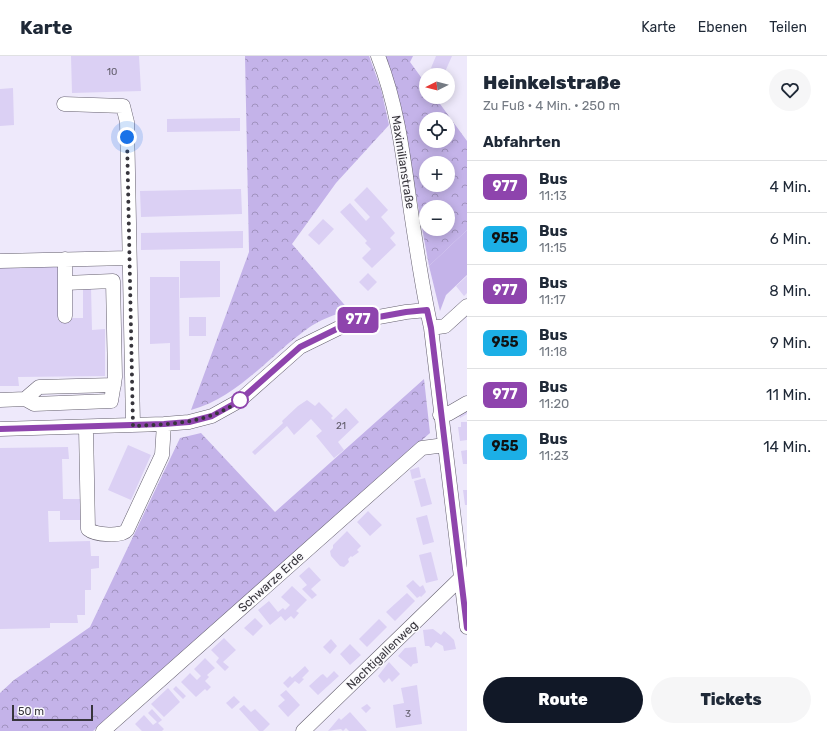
<!DOCTYPE html>
<html lang="de">
<head>
<meta charset="utf-8">
<style>
	:root { --surface:#fff; --page:#f6f6f7; --text:#1f2937; --muted:#747a83; --line:#e0e1e3; --accent:#111827 }
	body { margin:0; font-family:Rubik,sans-serif; background:var(--page); color:var(--text); height:100vh; display:flex; flex-direction:column; font-size:15px; white-space:nowrap }
	* { box-sizing:border-box; margin:0 }
	p { font-size:13px; color:var(--muted) }
	.icon { flex:none; width:22px; height:22px; fill:none; stroke:currentColor; stroke-width:2; stroke-linecap:round; stroke-linejoin:round }
	.map { position:relative; flex:1; overflow:hidden }
	.details { display:flex; flex-direction:column; background:var(--surface); width:360px }
	.details>* { flex:none }
	.badge { padding:0 8px; border-radius:6px; font-size:14px; line-height:26px }
	.needle { width:26px; rotate:264deg }
	.buttons { position:absolute; left:419px; top:12px; display:grid; gap:8px }
	.buttons a { display:grid; place-items:center; width:36px; height:36px; border-radius:50%; background:var(--surface); box-shadow:0 2px 10px #0003; font-size:20px }
	.scale { position:absolute; left:12px; bottom:10px; width:81px; box-sizing:border-box; padding-left:4px; border:2px solid #37353c; border-top:0; font-size:11px; line-height:14px; white-space:nowrap; color:#37353c; -webkit-text-stroke:3px #faf9fc; paint-order:stroke }
	.you { position:absolute; width:20px; height:20px; margin:-10px; border:3px solid #fff; border-radius:50%; background:#1a73e8; box-shadow:0 0 0 6px #1a73e833 }
	.map>.badge { position:absolute; translate:-50% -50%; box-shadow:0 0 0 2px #fff }
	h2 { padding:0 16px; font-size:15px; line-height:36px }
	.round { display:grid; place-items:center; flex:none; width:42px; height:42px; border-radius:21px; background:var(--page) }
	.overview { display:flex; align-items:center; justify-content:space-between; height:68px; padding:0 16px }
	h1 { font-size:19px; font-weight:800; line-height:30px }
	.button { display:flex; gap:8px; margin-top:auto; padding:8px 16px }
	.button a { flex:1; height:46px; border-radius:24px; background:var(--accent); color:#fff; font-size:16px; font-weight:800; line-height:46px; text-align:center }
	.button a+a { background:var(--page); color:var(--text) }
	ul { padding:0; list-style:none }
	li { display:flex; align-items:center; gap:12px; height:52px; padding:0 16px; border-top:1px solid var(--line) }
	li div { flex:1 }
	li b { display:block; font-size:15px }
	li em { font-style:normal }
	li .badge { min-width:44px; font-weight:700; text-align:center }
	header { display:flex; align-items:center; gap:24px; box-sizing:border-box; height:56px; padding:0 20px; background:var(--surface); border-bottom:1px solid var(--line) }
	header strong { font-size:19px }
	nav { display:flex; gap:22px; margin-inline-start:auto; font-size:14px }
	main { display:flex; flex:1; min-height:0 }
	.map>svg:first-child { display:block }
</style>
</head>
<body>
<header>
<strong>Karte</strong>
<nav><a>Karte</a><a>Ebenen</a><a>Teilen</a></nav>
</header>
<main>
<div class="map">
<svg width="467" height="675" viewBox="0 0 467 675">
	<defs>
		<pattern id="forest-crowns" width="20" height="18" patternUnits="userSpaceOnUse"><rect width="20" height="18" fill="#c4b3e9"/><path d="M2 6a3 3 0 1 1 6 0M12 15a3 3 0 1 1 6 0" fill="none" stroke="#a092be"/></pattern>
	</defs>
	<rect width="100%" height="100%" fill="#eee9fb"/>
	<!-- forest -->
	<path fill="url(#forest-crowns)" fill-rule="evenodd" d="M245,0H369L381,33L389,69L336,127L292,188L349,254C334,259 319,264 307,273C268,301 238,341 191,354L249,196Z
		M384,0H413L410,6L426,28V41H435L467,85V174L429,210L398,40ZM426,63H448V85H426ZM426,107H448V129H426ZM426,151H448V173H426Z
		M424,323L430,377L93,675H0V637L14,624L90,571L180,382L201,377L275,456Z"/>
	<!-- garden -->
	<path fill="#c4b3e9" d="M467,174V219L446,239L440,255L429,210Z"/>
	<!-- building -->
	<path fill="#dbd0f4" d="M71,0H139L141,35L72,37Z
		M436,0H452L444,18L431,12Z
		M13,32L14,69L0,70V33Z
		M240,62V75L167,76V63Z
		M367,131L388,154L381,161L395,177L390,182L396,189L372,212L362,202L371,193L365,187L367,185L340,156L350,147L366,165L370,161L354,144Z
		M241,133L242,158L141,161L140,135Z
		M323,163L334,173L319,189L308,179Z
		M243,175V192L141,194V177Z
		M180,205H220V241L180,242Z
		M60,208L61,262H83V231H91L92,274L105,273V320L18,321L19,330H0V209Z
		M368,217L377,226L368,235L359,226Z
		M467,220V237L464,240L456,230Z
		M150,221H179L180,314H170V287L150,288Z
		M189,261H206V280H189Z
		M307,344L315,350L319,346L333,360L331,362L333,364L346,352L359,366L338,386L344,394L334,402L316,380L322,375L311,363L294,379L287,370L255,399L252,396L283,367L282,365L298,350Z
		M467,351V358L460,362L458,357Z
		M461,366H467V384L460,385L458,371H461Z
		M128,389L151,399L131,444L108,434Z
		M68,391L69,403H62L63,443H84L85,464H60V455H48L49,486L90,485L91,500H99V512L91,513V534H85V559H77L78,567H50V572L0,573V392Z
		M467,394V408H463L461,395Z
		M419,411L421,421L412,423L410,414Z
		M425,422L432,448L421,451L414,425Z
		M463,434H467V449H465Z
		M368,455L382,469L370,480L357,466Z
		M427,459L434,486L423,489L416,462Z
		M347,475L361,490L357,494L359,496L352,501L351,500L348,503L349,506L344,511L340,510L331,500L330,495L333,492V489Z
		M431,496L438,524L426,527L419,499Z
		M309,511L321,524L311,533L317,539L312,543L302,533L307,529L299,520Z
		M413,524L420,531L423,529L426,536L421,541L420,540L417,542L406,530Z
		M292,530L307,544L296,555L299,557L294,563L291,560L285,565L281,560L270,569L258,554L269,545L278,556L283,552L285,554L290,549L281,541Z
		M407,537L415,545L395,565L386,556Z
		M255,562L263,570L253,580L244,572Z
		M379,563L387,571L367,591L359,583Z
		M433,573L441,579L444,575L450,580L454,584L456,593L444,595L443,590L436,586L431,592L429,590H425L423,574Z
		M224,582L236,594L223,606L229,611L225,615L216,606L219,602L211,594Z
		M331,583L337,590L330,598L323,591Z
		M350,588L361,599L350,609L340,598Z
		M416,591L418,607L413,608L411,611L398,600L405,592Z
		M205,602L215,612L207,619L209,621L205,625L211,631L207,635L205,633L196,641L181,626L190,617L197,624L201,620L194,613Z
		M389,606L400,618L392,626L389,622L384,627L378,620Z
		M305,610L309,615L302,622L304,623L299,628L295,625L288,632L283,627L290,620L292,622Z
		M334,615L339,620L318,639L309,630L321,619L323,618L327,622Z
		M417,629L422,668L396,672L393,649L404,647L401,632Z
		M176,630L186,640L183,643L173,633Z
		M168,632L180,646L164,661L151,648Z
		M286,634L300,649L288,661L278,650L285,644L280,639Z
		M234,640L240,646L232,653L226,647Z
		M367,648L371,652L366,657L361,652Z
		M244,649L251,656L255,653L270,668L263,675H259L239,653Z
		M152,653L162,664L158,667L164,673L162,675H142L135,668L144,659L153,669L157,666L148,657Z
		M350,656L367,675H349L346,672L343,675L341,673L328,675L339,662L341,664Z"/>
	<g fill="none" stroke-linecap="round" stroke-linejoin="round">
		<defs>
			<path id="minor" d="M378,0C397,48 403,98 410,149C416,190 422,231 431,272L467,571
				M64,48L123,50L127,66L133,369
				M65,203V260
				M0,205L129,202
				M431,272L445,270L467,250
				M25,343L39,331L114,329
				M0,344L25,343L34,348L111,345L115,321L113,225L65,227
				M440,359L448,358L467,347
				M86,372L88,473C95,479 122,481 127,474L162,399L164,368
				M0,373L164,368L189,366L212,360L239,345L300,291L351,266L406,256L427,254
				M103,675L422,392L445,389
				M303,675L465,518"/>
		</defs>
		<!-- minor casing -->
		<use href="#minor" stroke="#65606f" stroke-width="15"/>
		<!-- minor -->
		<use href="#minor" stroke="#fff" stroke-width="14"/>
	</g>
	<g fill="none" stroke-linecap="round" stroke-linejoin="round">
		<defs>
			<path id="line" d="M0,373L164,368L189,366L212,360L239,345L300,291L351,266L406,256L427,254L431,272L467,572"/>
		</defs>
		<!-- line casing -->
		<use href="#line" stroke="#fff" stroke-width="9"/>
		<!-- line -->
		<use href="#line" stroke="#8e44ad" stroke-width="6"/>
		<!-- walk -->
		<path stroke="#37353c" stroke-width="4" stroke-dasharray="0 7.2" d="M127,81L133,370C170,368 209,368 240,344"/>
	</g>
	<!-- markers -->
	<circle fill="#fff" stroke="#8e44ad" stroke-width="2" cx="240" cy="344" r="8"/>
	<g text-anchor="middle" dominant-baseline="central" stroke-width="3" stroke-linejoin="round" paint-order="stroke">
		<!-- number labels -->
		<g font-size="10" fill="#605c6a">
			<text x="112" y="16">10</text>
			<text x="341" y="370">21</text>
			<text x="408" y="658">3</text>
		</g>
		<!-- street labels -->
		<g font-size="12" fill="#37353c" stroke="#faf9fc">
			<text transform="translate(403 106) rotate(81)">Maximilianstraße</text>
			<text transform="translate(271 526) rotate(-42)">Schwarze Erde</text>
			<text transform="translate(382 599) rotate(-44)">Nachtigallenweg</text>
		</g>
	</g>
</svg>
<div class="buttons">
<a><svg class="needle" viewBox="-14 -14 28 28"><path d="M0-13l5 13h-10z" fill="#e53935"/><path d="M0 13l5-13h-10z" fill="#747a83"/></svg></a>
<a><svg class="icon" aria-label="locate" viewBox="0 0 24 24"><circle cx="12" cy="12" r="6"/><path d="M12 2v4M12 18v4M2 12h4M18 12h4"/></svg></a>
<a>+</a>
<a>−</a>
</div>
<div class="scale">50 m</div>
<div class="you" style="left:127px;top:81px"></div>
<b class="badge" style="left:358px;top:264px;background:#8e44ad;color:#fff">977</b>
</div>
<section class="details">
<div class="overview"><div><h1>Heinkelstraße</h1><p>Zu Fuß · 4 Min. · 250 m</p></div><a class="round"><svg class="icon" aria-label="heart" viewBox="0 0 24 24"><path d="M12 20l-8-8c-3-5 5-10 8-4 3-6 11-1 8 4z"/></svg></a></div>
<h2>Abfahrten</h2>
<ul>
<li><span class="badge" style="background:#8e44ad;color:#fff">977</span><div><b>Bus</b><p>11:13</p></div><em>4 Min.</em></li>
<li><span class="badge" style="background:#1cafe6;color:#111">955</span><div><b>Bus</b><p>11:15</p></div><em>6 Min.</em></li>
<li><span class="badge" style="background:#8e44ad;color:#fff">977</span><div><b>Bus</b><p>11:17</p></div><em>8 Min.</em></li>
<li><span class="badge" style="background:#1cafe6;color:#111">955</span><div><b>Bus</b><p>11:18</p></div><em>9 Min.</em></li>
<li><span class="badge" style="background:#8e44ad;color:#fff">977</span><div><b>Bus</b><p>11:20</p></div><em>11 Min.</em></li>
<li><span class="badge" style="background:#1cafe6;color:#111">955</span><div><b>Bus</b><p>11:23</p></div><em>14 Min.</em></li>
</ul>
<div class="button"><a>Route</a><a>Tickets</a></div>
</section>
</main>
</body>
</html>
